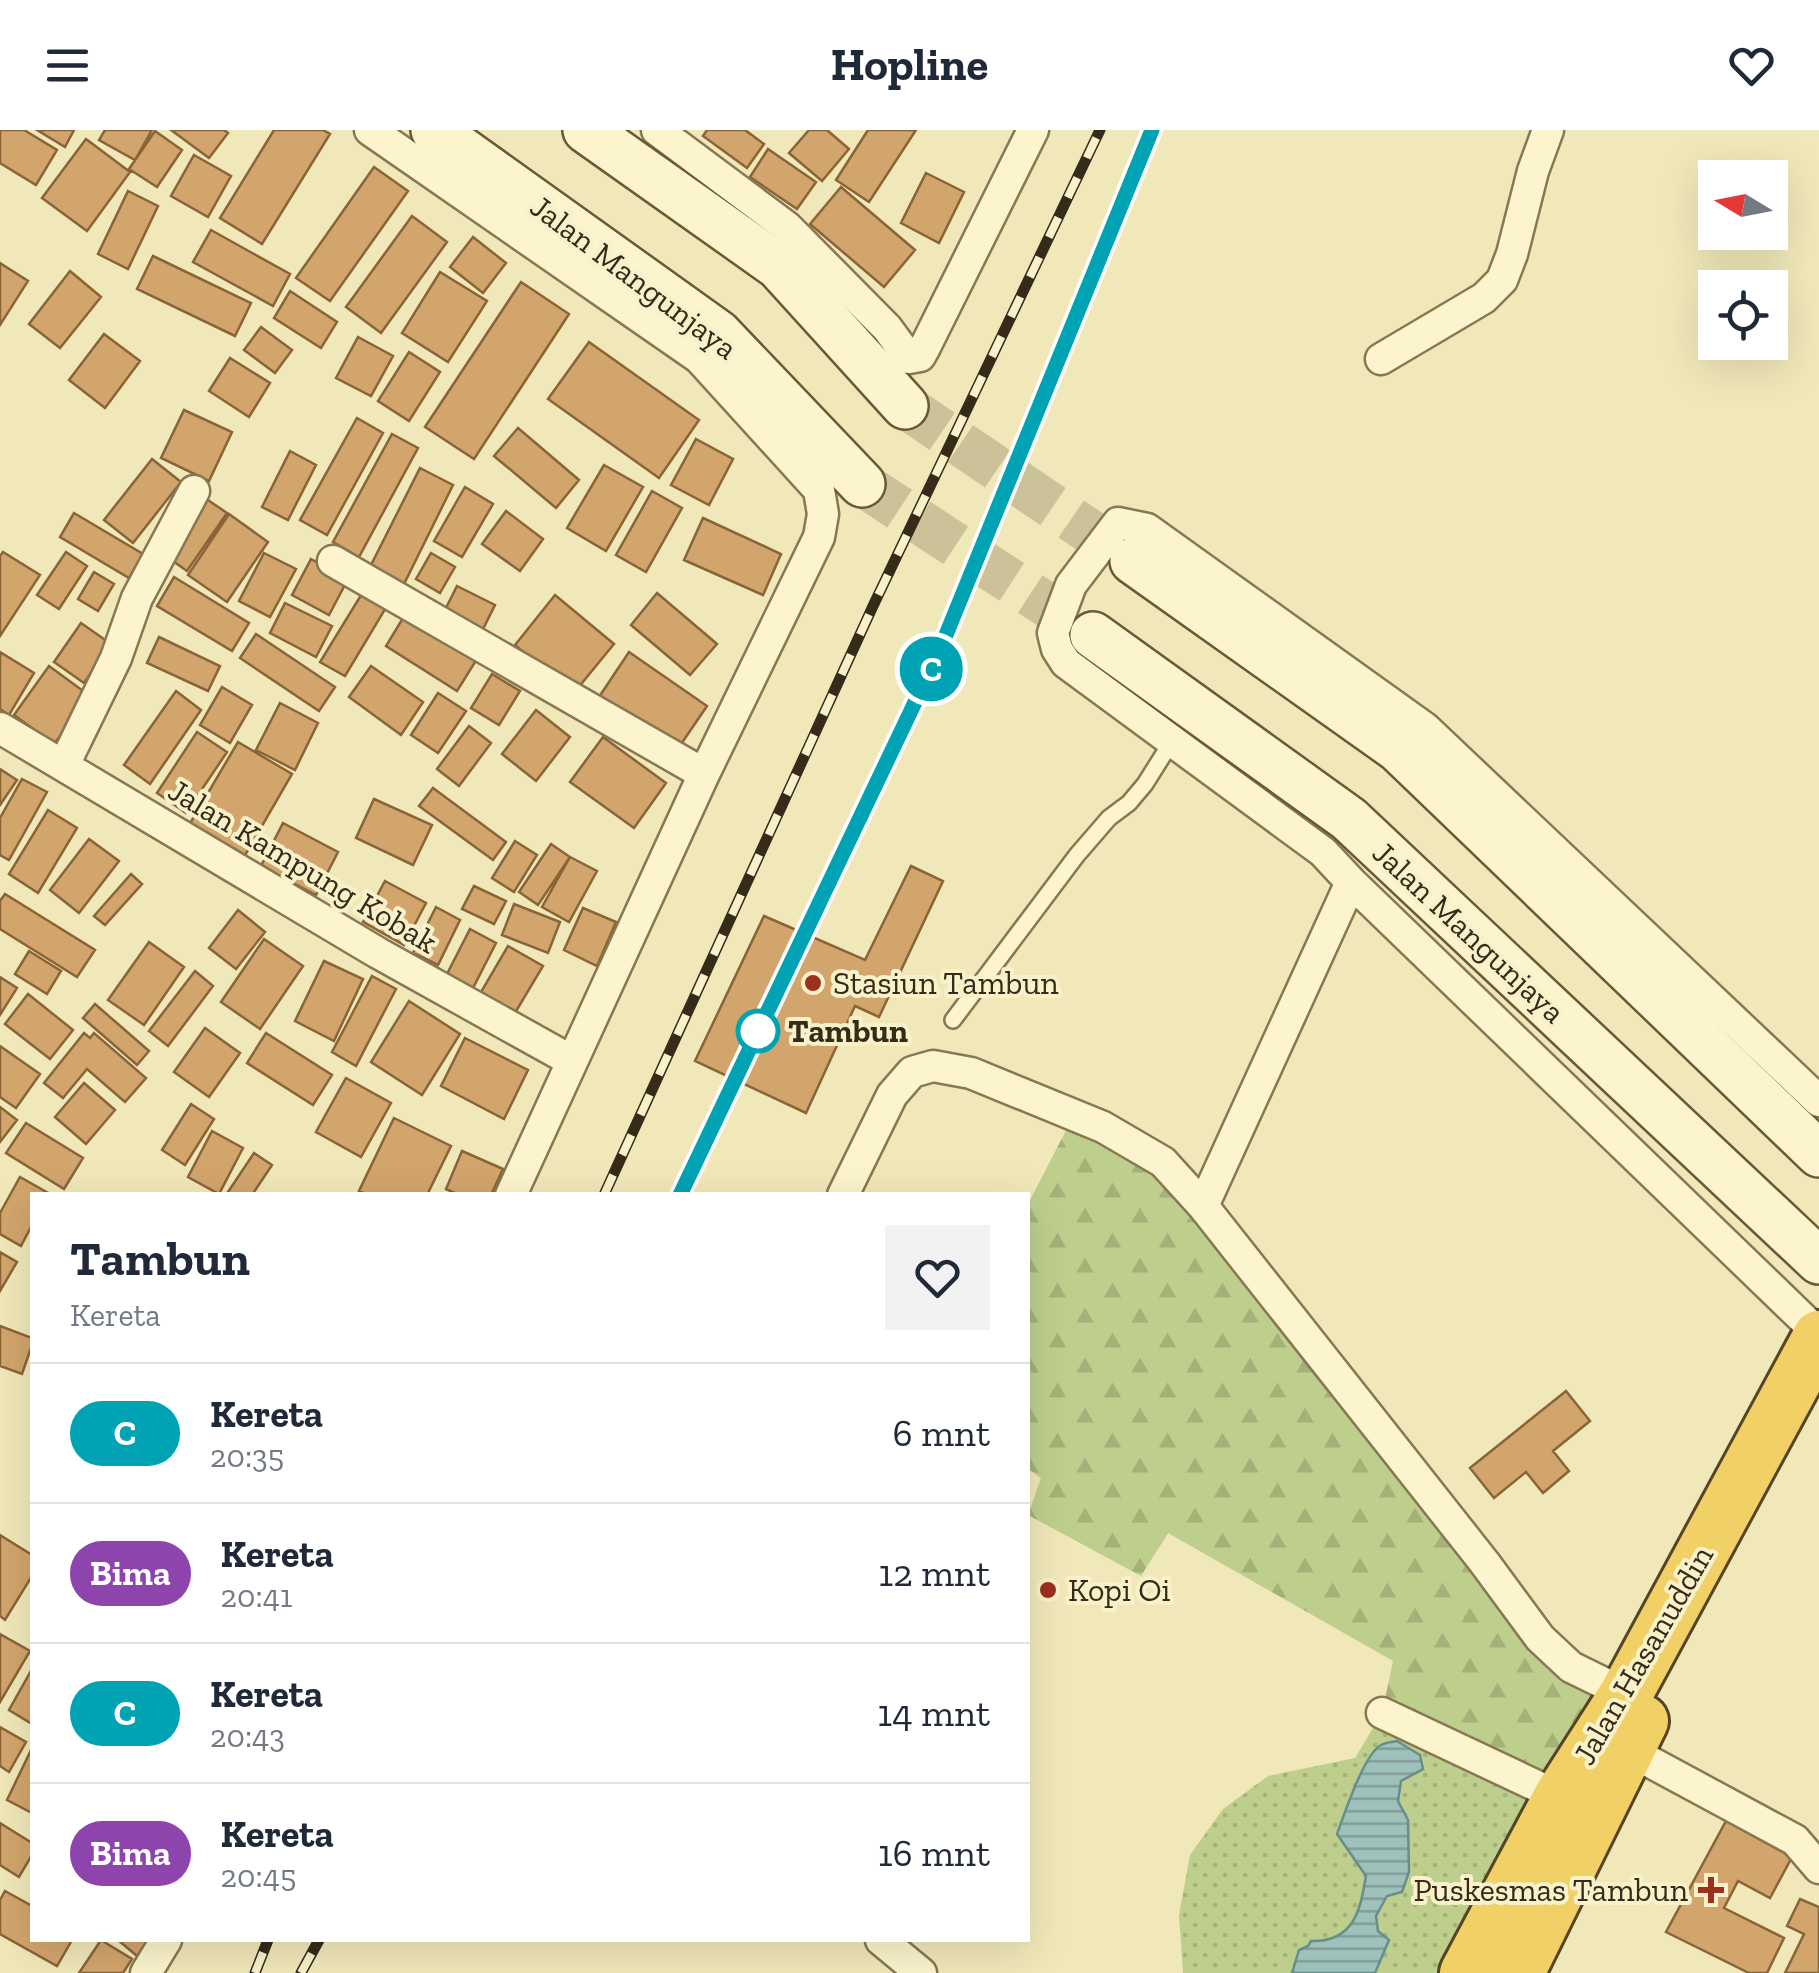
<!DOCTYPE html>
<html lang="id">
<head>
<meta charset="utf-8">
<style>
	:root { --surface:#fff; --page:#f2f2f3; --text:#1f2937; --muted:#747a83; --line:#e0e1e3 }
	body { margin:0; font-family:"Zilla Slab",serif; background:var(--page); color:var(--text); height:100vh; display:flex; flex-direction:column; font-size:38px; white-space:nowrap }
	* { box-sizing:border-box; margin:0 }
	p { font-size:32px; color:var(--muted) }
	.icon { flex:none; width:55px; height:55px; fill:none; stroke:currentColor; stroke-width:2; stroke-linecap:round; stroke-linejoin:round }
	.map { position:relative; flex:1; overflow:hidden }
	.side { position:absolute; left:30px; top:1062px; width:1000px; height:750px; display:flex; flex-direction:column; background:var(--surface); border-radius:0px; box-shadow:0 10px 40px #0002 }
	.side>* { flex:none }
	.badge { padding:0 20px; border-radius:32px; font-size:35px; line-height:65px }
	.needle { width:65px; rotate:280deg }
	.controls { position:absolute; left:1698px; top:30px; display:grid; gap:20px }
	.controls a { display:grid; place-items:center; width:90px; height:90px; border-radius:0px; background:var(--surface); box-shadow:0 10px 40px #0002; font-size:50px }
	.map>.badge { position:absolute; translate:-50% -50%; box-shadow:0 0 0 5px #fff }
	.round { display:grid; place-items:center; flex:none; width:105px; height:105px; border-radius:0px; background:var(--page) }
	.overview { display:flex; align-items:center; justify-content:space-between; height:170px; padding:0 40px }
	h1 { font-size:48px; font-weight:800; line-height:75px }
	ul { padding:0; list-style:none }
	li { display:flex; align-items:center; gap:30px; height:140px; padding:0 40px; border-top:2px solid var(--line) }
	li div { flex:1 }
	li b { display:block; font-size:38px }
	li em { font-style:normal }
	li .badge { min-width:110px; font-weight:700; text-align:center }
	header { display:flex; justify-content:space-between; align-items:center; height:130px; padding:0 40px; background:var(--surface); font-size:45px; font-weight:800 }
	.map>svg:first-child { display:block }
</style>
</head>
<body>
<header><svg class="icon" aria-label="menu" viewBox="0 0 24 24"><path d="M4 6h16M4 12h16M4 18h16"/></svg>Hopline<svg class="icon" aria-label="heart" viewBox="0 0 24 24"><path d="M12 20l-8-8c-3-5 5-10 8-4 3-6 11-1 8 4z"/></svg></header>
<div class="map">
<svg width="1819" height="1843" viewBox="0 0 1819 1843">
	<defs>
		<pattern id="forest-firs" width="22" height="20" patternUnits="userSpaceOnUse" patternTransform="scale(2.5)"><rect width="22" height="20" fill="#becf8d"/><path d="M5 1l3.5 6h-7zM16 11l3.5 6h-7z" fill="#a4b279"/></pattern>
		<pattern id="park-dots" width="8" height="8" patternUnits="userSpaceOnUse" patternTransform="scale(2.5)"><rect width="8" height="8" fill="#becf8d"/><path d="M2 2h.1M6 6h.1" fill="none" stroke="#a4b279" stroke-width="1.8" stroke-linecap="round"/></pattern>
		<pattern id="water-rules" width="6" height="5" patternUnits="userSpaceOnUse" patternTransform="scale(2.5)"><rect width="6" height="5" fill="#9ec1bc"/><path d="M0 2.5h6" fill="none" stroke="#829d98"/></pattern>
	</defs>
	<rect width="100%" height="100%" fill="#f1e8b9"/>
	<!-- forest -->
	<path fill="url(#forest-firs)" d="M1074,985L1163,1032L1540,1508L1626,1564L1560,1667L1382,1583L1393,1531L1168,1403L1141,1446L1028,1385L1041,1348L1028,1339V1074Z"/>
	<!-- park -->
	<path fill="url(#park-dots)" d="M1382,1583L1560,1667L1466,1843H1183L1179,1785L1190,1725L1223,1679L1268,1646L1355,1628Z"/>
	<!-- water -->
	<path fill="url(#water-rules)" stroke="#668e8a" stroke-width="2.5" d="M1397,1611L1420,1625L1423,1639L1401,1651L1398,1671L1408,1690L1409,1742L1402,1762L1387,1766L1376,1786L1378,1801L1389,1810L1375,1843H1292L1299,1820L1308,1816L1311,1811C1354,1812 1360,1781 1366,1746L1337,1704C1344,1685 1364,1624 1381,1615C1386,1612 1392,1612 1397,1611Z"/>
	<!-- building -->
	<path fill="#d2a56c" stroke="#896437" stroke-width="2.5" d="M0,0H24L57,20L36,55L0,33Z
		M37,0H74L65,17Z
		M105,0H152L135,30L99,10Z
		M171,0H224L228,3L209,28Z
		M274,0H323L330,4L262,114L220,88Z
		M707,0H745L764,14L747,38L703,6Z
		M809,0H827L849,19L822,51L789,23Z
		M868,0H916L869,72L836,50Z
		M155,1L182,20L157,57L129,39Z
		M86,9L130,42L87,101L42,68Z
		M768,19L816,52L797,79L750,47Z
		M194,25L231,46L208,87L171,66Z
		M374,37L408,61L330,171L296,148Z
		M926,43L964,62L939,113L901,93Z
		M841,57L915,120L884,157L810,94Z
		M128,61L158,76L128,139L98,124Z
		M412,86L447,112L381,203L346,177Z
		M211,100L290,144L273,176L193,132Z
		M473,107L506,133L483,163L450,137Z
		M153,126L251,173L235,206L137,159Z
		M0,133L28,151L0,195Z
		M70,141L101,167L60,218L29,194Z
		M440,142L487,171L448,232L402,203Z
		M521,152L569,184L474,329L425,297Z
		M290,161L337,192L321,218L274,188Z
		M261,197L292,220L275,243L244,220Z
		M104,204L140,231L105,278L69,250Z
		M358,207L393,226L371,266L336,248Z
		M589,212L699,290L659,348L548,269Z
		M409,222L440,242L409,291L378,271Z
		M230,228L270,253L249,287L209,261Z
		M184,280L232,302L209,351L161,328Z
		M357,288L383,303L327,405L300,390Z
		M518,298L579,350L556,378L494,326Z
		M392,304L418,318L359,427L333,412Z
		M696,309L733,329L709,375L671,355Z
		M290,321L316,335L288,390L262,377Z
		M152,329L181,352L133,413L104,390Z
		M604,335L643,357L606,421L567,398Z
		M420,338L453,355L403,456L369,439Z
		M465,357L493,374L462,427L434,411Z
		M652,361L682,378L646,442L616,425Z
		M202,366L227,383L187,441L163,424Z
		M506,381L543,409L520,441L482,414Z
		M74,383L143,424L129,448L60,407Z
		M229,384L268,412L227,472L188,445Z
		M703,388L781,424L763,465L684,430Z
		M3,422L40,445L0,506V426Z
		M66,422L87,436L59,479L37,465Z
		M264,423L296,439L270,487L239,471Z
		M431,423L455,437L440,463L416,449Z
		M311,429L348,449L329,485L292,465Z
		M94,442L114,454L98,481L78,469Z
		M174,447L249,493L232,521L157,476Z
		M457,456L495,475L479,507L441,488Z
		M363,462L387,476L345,546L320,532Z
		M657,463L717,514L690,545L631,495Z
		M555,465L614,514L573,564L515,515Z
		M285,473L332,496L316,527L270,503Z
		M406,483L477,529L457,561L386,516Z
		M81,493L111,514L84,553L54,532Z
		M256,504L335,557L319,581L240,528Z
		M159,507L220,536L208,561L147,533Z
		M0,522L34,543L9,585L0,579Z
		M629,522L707,576L677,620L599,567Z
		M49,536L90,566L54,614L14,585Z
		M371,536L423,572L401,605L349,567Z
		M492,544L520,561L499,595L471,578Z
		M222,557L252,575L230,613L200,595Z
		M176,561L201,580L150,654L124,635Z
		M438,563L466,581L438,623L411,605Z
		M280,573L318,593L295,640L256,620Z
		M536,580L570,607L536,651L502,624Z
		M469,596L491,613L459,656L437,639Z
		M197,602L227,622L186,683L157,663Z
		M603,607L666,653L634,698L570,652Z
		M238,612L292,644L244,727L189,695Z
		M0,639L17,650L0,675Z
		M22,649L47,662L9,730L0,725V688Z
		M433,658L506,712L493,730L419,676Z
		M374,669L432,695L413,735L356,708Z
		M48,680L77,698L38,763L9,744Z
		M283,693L338,722L316,765L261,736Z
		M89,709L119,731L79,783L50,760Z
		M515,711L537,725L514,762L492,748Z
		M551,714L570,727L538,775L519,762Z
		M570,727L597,741L569,792L542,777Z
		M911,736L943,751L879,887L855,876L806,983L695,931L764,786L865,830Z
		M131,744L142,754L105,795L94,786Z
		M385,751L426,773L404,815L363,792Z
		M474,756L506,771L494,794L462,779Z
		M5,764L95,820L77,847L0,799V771Z
		M514,774L560,792L548,823L502,805Z
		M436,777L460,790L438,835L413,823Z
		M583,778L616,792L597,836L564,820Z
		M238,780L265,802L236,839L209,818Z
		M470,799L496,813L473,858L447,844Z
		M264,809L303,836L260,899L221,872Z
		M149,812L184,837L144,895L108,870Z
		M508,816L543,836L515,883L481,862Z
		M29,821L61,841L47,864L15,844Z
		M324,831L363,849L334,911L295,891Z
		M195,841L213,856L168,916L149,901Z
		M372,846L396,859L356,936L332,922Z
		M0,847L17,858L0,885Z
		M28,864L73,900L50,929L5,894Z
		M409,871L460,904L422,965L371,932Z
		M95,874L149,921L137,935L83,888Z
		M205,898L240,923L209,967L174,942Z
		M84,903L90,908L94,903L146,948L125,972L87,939L63,968L44,953Z
		M266,903L332,945L313,975L247,933Z
		M465,908L528,940L504,989L441,956Z
		M0,916L40,944L16,978L0,967Z
		M346,948L391,973L361,1027L316,1002Z
		M84,953L115,980L86,1014L55,987Z
		M191,974L214,989L185,1035L162,1020Z
		M0,977L17,990L0,1012Z
		M394,988L451,1016L427,1065H368L359,1061Z
		M26,993L83,1028L64,1059L6,1023Z
		M212,1001L243,1018L219,1064L188,1047Z
		M462,1021L503,1039L491,1065H459L446,1059Z
		M254,1023L272,1035L252,1065H226Z
		M20,1047L50,1064L32,1065V1095L21,1116L0,1104V1083Z
		M0,1122L17,1132L0,1161Z
		M0,1196L32,1208V1215L22,1244L0,1236Z
		M1566,1261L1590,1291L1553,1321L1569,1341L1543,1363L1526,1342L1494,1368L1470,1338Z
		M0,1405L32,1425V1446L5,1490L0,1486Z
		M0,1504L30,1521L0,1572Z
		M32,1539V1594L9,1580Z
		M0,1597L26,1612L9,1642L0,1636Z
		M32,1618V1683L7,1670Z
		M1726,1691L1792,1727L1770,1768L1738,1751L1724,1778L1784,1808L1767,1843H1749L1666,1802Z
		M0,1693L32,1713V1725L19,1747L0,1735Z
		M5,1761L32,1776V1810H72L57,1836L0,1804V1770Z
		M1800,1769L1819,1777V1843H1785L1804,1804L1787,1796Z
		M101,1810L132,1829L123,1843H79Z
		M118,1810H150L137,1826Z"/>
	<g fill="none" stroke-linecap="round" stroke-linejoin="round">
		<!-- secondary-tunnel -->
		<path stroke="#ccc299" stroke-width="45" stroke-dasharray="45 22" stroke-linecap="butt" d="M905,276L1133,431
			M862,354L1093,505"/>
		<defs>
			<path id="service" d="M953,890L1077,725L1109,688L1129,673L1145,654L1172,611"/>
			<path id="minor" d="M370,0L699,228L819,360L823,384L819,407L704,644L511,1065
				M657,0L787,97L887,198L909,228L920,226L924,219L1033,0
				M1381,229L1484,168L1502,150L1512,124L1533,41L1548,0
				M333,431L704,644
				M0,598L378,823L572,931
				M64,635L116,528L137,468L194,361
				M1819,971L1425,598L1147,399L1118,393L1071,455L1053,503L1057,519L1066,533L1323,722L1351,752L1819,1204
				M843,1065L892,965L912,942L933,936L971,943L1103,997L1163,1032L1203,1076L1484,1432L1540,1508L1571,1537L1626,1564
				M1203,1076L1351,752
				M1382,1583L1560,1667
				M1628,1620L1795,1710L1819,1738
				M881,1810L921,1843
				M146,1843L166,1810"/>
			<path id="secondary" d="M434,0L718,203L862,354
				M586,0L778,136L905,276
				M1133,431L1398,619L1819,1024
				M1093,505L1349,689L1819,1131"/>
			<path id="trunk" d="M1466,1843L1560,1667L1626,1564L1819,1207
				M1518,1843L1642,1591"/>
		</defs>
		<!-- service casing -->
		<use href="#service" stroke="#887753" stroke-width="20"/>
		<!-- minor casing -->
		<use href="#minor" stroke="#887753" stroke-width="35"/>
		<!-- secondary casing -->
		<use href="#secondary" stroke="#6a5836" stroke-width="50"/>
		<!-- trunk casing -->
		<use href="#trunk" stroke="#554428" stroke-width="58"/>
		<!-- service -->
		<use href="#service" stroke="#fbf4cd" stroke-width="15"/>
		<!-- minor -->
		<use href="#minor" stroke="#fbf4cd" stroke-width="30"/>
		<!-- secondary -->
		<use href="#secondary" stroke="#fbf4cd" stroke-width="45"/>
		<!-- trunk -->
		<use href="#trunk" stroke="#f1d066" stroke-width="52"/>
		<defs>
			<path id="rail" d="M604,1065L873,476L1100,0
				M680,1065L939,522L1152,0
				M255,1843L268,1810
				M301,1843L319,1810"/>
		</defs>
		<!-- rail casing -->
		<use href="#rail" stroke="#362b19" stroke-width="11"/>
		<!-- rail -->
		<use href="#rail" stroke="#f8f1c9" stroke-width="8" stroke-dasharray="22" stroke-linecap="butt"/>
	</g>
	<g fill="none" stroke-linecap="round" stroke-linejoin="round">
		<defs>
			<path id="line" d="M680,1065L939,522L1152,0"/>
		</defs>
		<!-- line casing -->
		<use href="#line" stroke="#fff" stroke-width="22"/>
		<!-- line -->
		<use href="#line" stroke="#00a3b4" stroke-width="15"/>
	</g>
	<!-- markers -->
	<g fill="#9c301f" stroke="#f8f1c9" stroke-width="4">
		<circle cx="813" cy="853" r="10"/>
		<circle cx="1048" cy="1460" r="10"/>
		<path d="M1706 1745h10v10h10v10h-10v10h-10v-10h-10v-10h10z"/>
	</g>
	<circle fill="#fff" stroke="#00a3b4" stroke-width="5" cx="758" cy="901" r="20"/>
	<g text-anchor="middle" dominant-baseline="central" stroke-width="8" stroke-linejoin="round" paint-order="stroke">
		<!-- street labels -->
		<g font-size="32" fill="#362b19" stroke="#f8f1c9">
			<text transform="translate(634 147) rotate(37)">Jalan Mangunjaya</text>
			<text transform="translate(303 736) rotate(31)">Jalan Kampung Kobak</text>
			<text transform="translate(1469 802) rotate(43)">Jalan Mangunjaya</text>
			<text transform="translate(1643 1525) rotate(-60)">Jalan Hasanuddin</text>
		</g>
		<!-- poi labels -->
		<g font-size="32" fill="#362b19" stroke="#f8f1c9" text-anchor="start">
			<text x="833" y="853">Stasiun Tambun</text>
			<text x="1068" y="1460">Kopi Oi</text>
			<text x="1688" y="1760" text-anchor="end">Puskesmas Tambun</text>
		</g>
		<!-- stop labels -->
		<g font-size="32" font-weight="bold" fill="#362b19" stroke="#f8f1c9" text-anchor="start">
			<text x="788" y="901">Tambun</text>
		</g>
	</g>
</svg>
<div class="controls">
<a><svg class="needle" viewBox="-14 -14 28 28"><path d="M0-13l5 13h-10z" fill="#e53935"/><path d="M0 13l5-13h-10z" fill="#747a83"/></svg></a>
<a><svg class="icon" aria-label="locate" viewBox="0 0 24 24"><circle cx="12" cy="12" r="6"/><path d="M12 2v4M12 18v4M2 12h4M18 12h4"/></svg></a>
</div>
<b class="badge" style="left:931px;top:539px;background:#00a3b4;color:#fff">C</b>
<section class="side">
<div class="overview"><div><h1>Tambun</h1><p>Kereta</p></div><a class="round"><svg class="icon" aria-label="heart" viewBox="0 0 24 24"><path d="M12 20l-8-8c-3-5 5-10 8-4 3-6 11-1 8 4z"/></svg></a></div>
<ul>
<li><span class="badge" style="background:#00a3b4;color:#fff">C</span><div><b>Kereta</b><p>20:35</p></div><em>6 mnt</em></li>
<li><span class="badge" style="background:#8e44ad;color:#fff">Bima</span><div><b>Kereta</b><p>20:41</p></div><em>12 mnt</em></li>
<li><span class="badge" style="background:#00a3b4;color:#fff">C</span><div><b>Kereta</b><p>20:43</p></div><em>14 mnt</em></li>
<li><span class="badge" style="background:#8e44ad;color:#fff">Bima</span><div><b>Kereta</b><p>20:45</p></div><em>16 mnt</em></li>
</ul>
</section>
</div>
</body>
</html>
